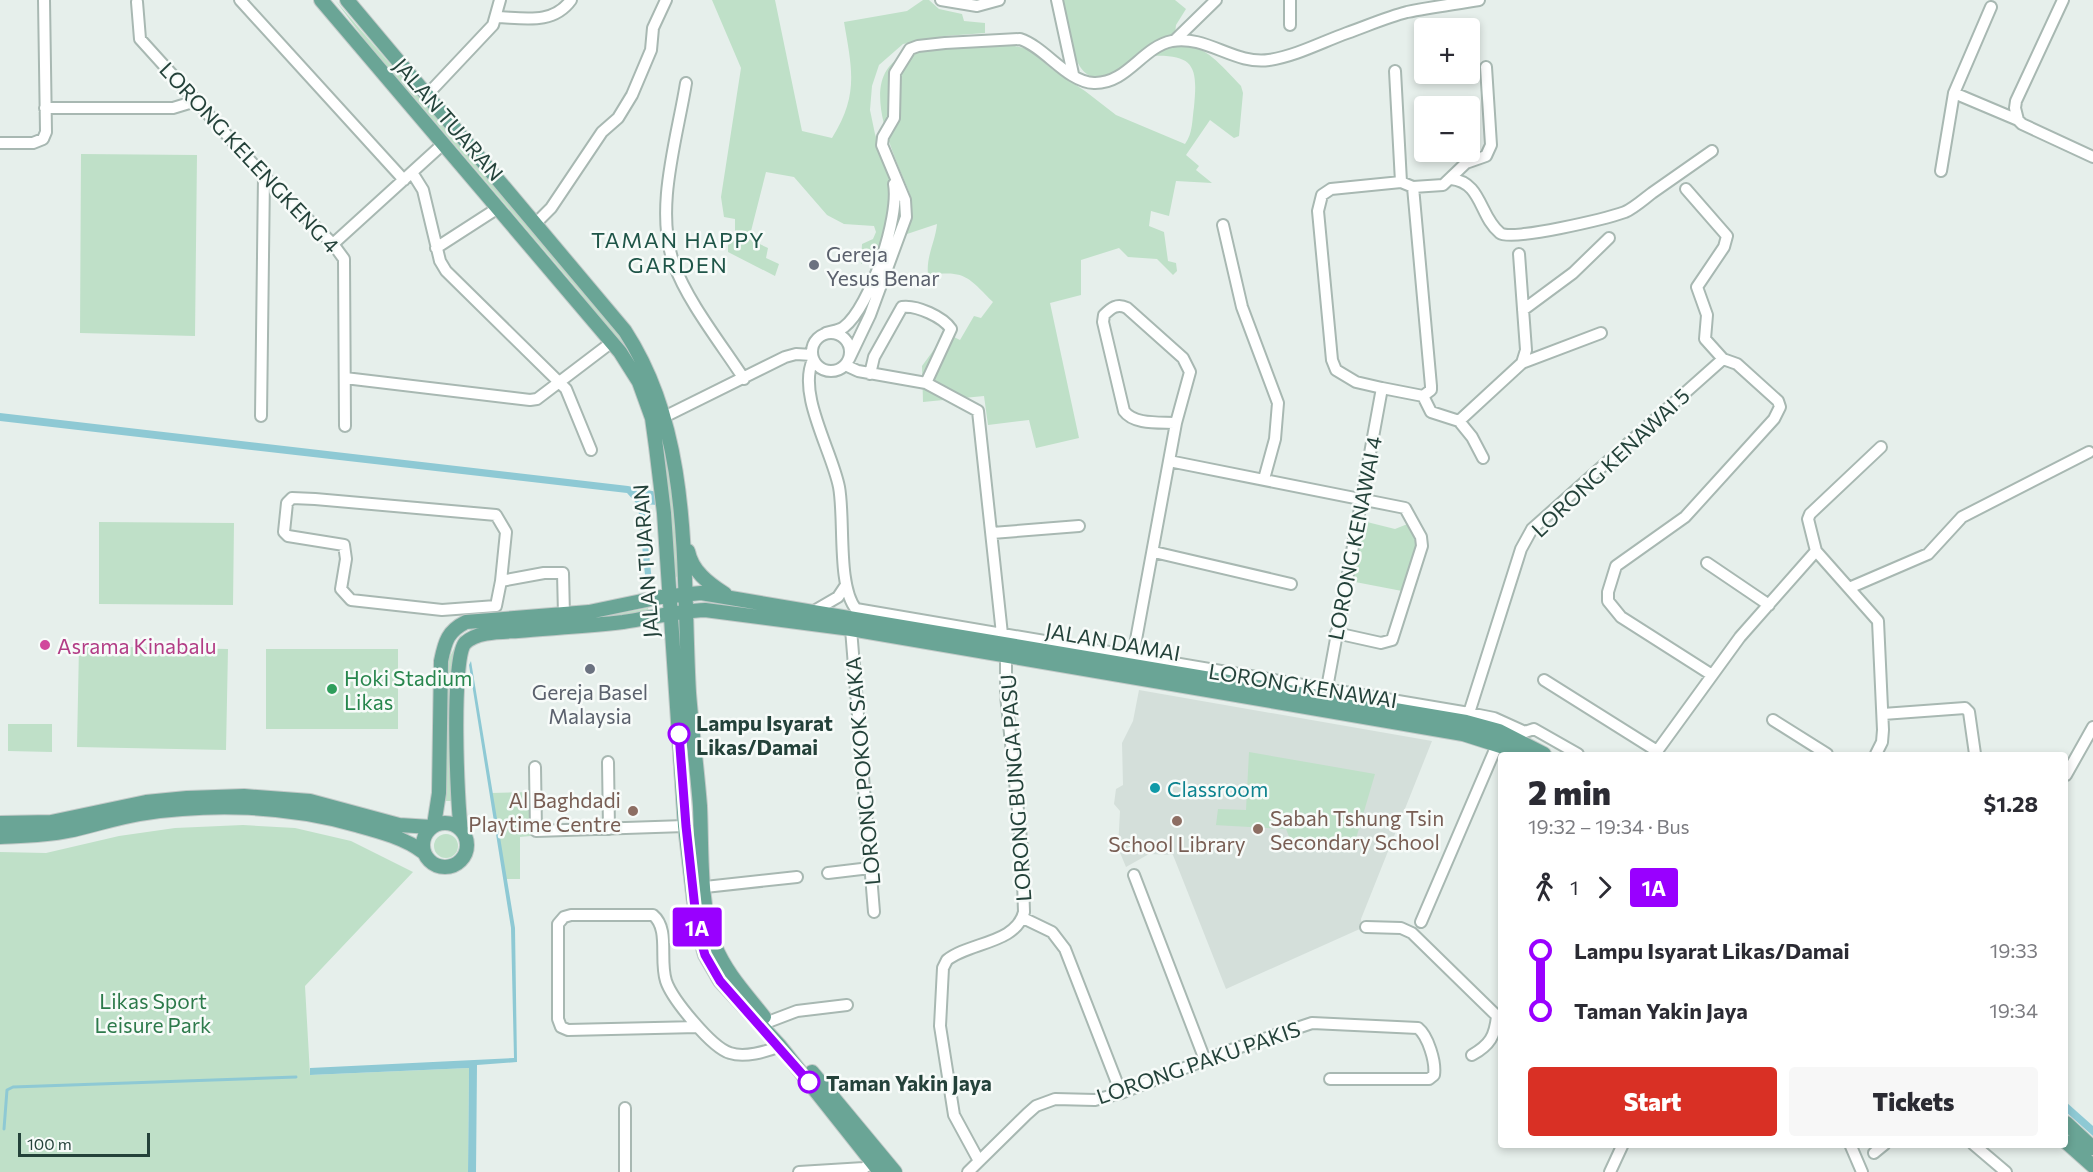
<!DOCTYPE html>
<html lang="en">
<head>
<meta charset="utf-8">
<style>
	:root { --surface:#fff; --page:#f7f7f7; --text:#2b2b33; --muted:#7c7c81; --accent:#d93025 }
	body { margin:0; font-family:Commissioner,sans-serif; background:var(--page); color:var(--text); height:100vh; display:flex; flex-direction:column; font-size:22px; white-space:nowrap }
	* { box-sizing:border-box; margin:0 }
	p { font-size:20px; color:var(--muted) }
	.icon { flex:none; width:33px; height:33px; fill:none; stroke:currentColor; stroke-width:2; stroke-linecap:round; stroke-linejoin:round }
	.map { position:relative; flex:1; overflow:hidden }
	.sheet { position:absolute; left:1498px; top:752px; width:570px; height:396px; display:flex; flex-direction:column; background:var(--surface); border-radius:6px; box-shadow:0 3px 9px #0003 }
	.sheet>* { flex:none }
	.badge { padding:0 12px; border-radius:4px; font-size:21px; line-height:39px }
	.buttons { position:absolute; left:1414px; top:18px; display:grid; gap:12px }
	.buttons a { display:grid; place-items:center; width:66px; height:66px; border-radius:6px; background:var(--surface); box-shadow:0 3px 9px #0003; font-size:30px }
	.scale { position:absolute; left:18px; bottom:15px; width:132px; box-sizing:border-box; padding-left:6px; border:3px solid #24423a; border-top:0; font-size:16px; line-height:21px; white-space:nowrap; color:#24423a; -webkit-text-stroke:4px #f7fbf9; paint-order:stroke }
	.map>.badge { position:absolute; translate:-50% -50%; box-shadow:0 0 0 3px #fff }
	.legs { display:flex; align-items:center; gap:9px; height:66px; padding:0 30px; font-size:20px }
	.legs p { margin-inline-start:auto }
	.head { display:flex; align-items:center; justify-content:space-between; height:102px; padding:0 30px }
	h1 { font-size:33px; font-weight:800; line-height:45px }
	.cta { display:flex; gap:12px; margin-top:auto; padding:12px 30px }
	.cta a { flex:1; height:69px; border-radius:6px; background:var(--accent); color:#fff; font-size:24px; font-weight:800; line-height:69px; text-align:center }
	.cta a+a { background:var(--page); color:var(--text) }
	ul { padding:0 30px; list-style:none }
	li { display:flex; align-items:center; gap:21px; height:60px; font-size:22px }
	li i { display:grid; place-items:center; width:9px; height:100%; margin:0 8px; background:currentColor }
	li i::after { content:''; width:15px; height:15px; margin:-8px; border:4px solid; border-radius:50%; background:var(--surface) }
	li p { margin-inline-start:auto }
	li:first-child i { background:linear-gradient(#0000 50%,currentColor 0) }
	li:last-child i { background:linear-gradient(currentColor 50%,#0000 0) }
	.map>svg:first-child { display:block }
</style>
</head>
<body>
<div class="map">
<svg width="2093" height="1172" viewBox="0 0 2093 1172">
	<rect width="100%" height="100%" fill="#e6efeb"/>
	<!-- built -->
	<path fill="#d4dfda" d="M1139,690L1432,741L1361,919L1362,928L1226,989L1173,855L1149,854L1126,867L1118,848L1120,811L1114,804L1116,789L1123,785L1122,743L1133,721Z"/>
	<!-- green -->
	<path fill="#bfe0c8" d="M335,0L583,288L630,347L652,388L663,424L672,475L679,581L676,576L664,445L655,406L640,372L579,291L365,40Z
		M712,0H775L802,131L832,138C859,95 852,69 844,22L907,11L923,0H929L939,9L962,14L964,21L985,23V33L945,36L903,44L879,65L872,86L870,110L875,134L895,193L885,244L861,264L862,244L873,239L876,232L874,226L844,224L827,215L794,177L766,172L749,239L768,248L766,258L779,264L775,276L728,252V236L735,235V219L724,217L721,197L741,68Z
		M1063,0H1175L1186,9L1176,25L1175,34C1156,38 1146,49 1132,61C1073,108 1072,43 1063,0Z
		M1010,45L1028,49L1053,70L1085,91L1116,115L1185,144C1193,133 1192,120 1194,107C1198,66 1194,54 1150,56C1195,31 1211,55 1241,86L1243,93L1239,136L1234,138L1210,120L1186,155L1199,166L1196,170L1212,183L1176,181L1169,216L1151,211L1149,226L1164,232L1168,261L1176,263L1177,271L1173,275L1157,259L1128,257L1119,248L1081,260V295L1050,303L1079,438L1036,448L1029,420L988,425L984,396L923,402L922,366L946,333L960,340L974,316L981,318L993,302C967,276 965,270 928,275C926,256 935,243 937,224L904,235L911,205L910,194C896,159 851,72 909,54C940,44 978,47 1010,45Z
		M81,154L197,155L195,336L80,333Z
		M1363,521L1395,529L1410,523L1419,541L1402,591L1350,581Z
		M99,522L234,523L233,605L99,604Z
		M648,608L649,612L461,638L456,649L453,668L451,801H442L445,667L460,636L488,626L599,617Z
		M79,646L228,649L226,750L77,747Z
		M266,649H398V729H266Z
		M8,724H52V752L8,751Z
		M1249,752L1375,774L1355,842L1290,839L1286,829L1214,825H1216L1218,809L1246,810Z
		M530,792L531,836L520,837V879H506L491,793Z
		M243,825L295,828L351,841L413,872L305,986L310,1075L469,1068L468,1172H0V852L46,853L119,836L175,828Z
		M434 846a12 12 0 1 1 24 0a12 12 0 1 1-24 0Z"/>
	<!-- water -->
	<path fill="#8ec9d4" d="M0,413L628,486L657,492V505L644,504L652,582L646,585L638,505L627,493L0,421Z
		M471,661L515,928L517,1062L477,1065L476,1172H468L469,1068L310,1075V1068L514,1058L511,928L469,665Z
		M2066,1102L2093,1126V1136L2066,1112Z"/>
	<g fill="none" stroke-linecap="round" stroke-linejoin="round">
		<!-- stream -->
		<path stroke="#8ec9d4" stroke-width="3" d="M4,1129L7,1090L13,1087L296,1077"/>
		<defs>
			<path id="minor" d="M240,0L404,180
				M941,0L977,6L999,0
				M1057,0L1073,74
				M137,2L140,39L264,176L333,244L344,259L345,426
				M497,17C524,18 553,25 571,0
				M1290,25V0
				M1175,40L1216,0
				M1395,71L1401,182
				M686,83C677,139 654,210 674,264C687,301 722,345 744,379
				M1954,93L2018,120L2022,124L2093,157
				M427,95L493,25L500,0
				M45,108H173L196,101
				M2018,120L2015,108L2016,101L2063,0
				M0,143H33L43,139L46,132L44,0
				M1941,171L1954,93L1991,7
				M413,174L423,190L440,261L446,271L566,389L591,450
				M1451,179C1482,182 1479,216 1500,233C1511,242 1608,218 1625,212C1634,208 1644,199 1652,193C1672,179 1692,165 1712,151
				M1413,187L1431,386V390L1423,396
				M1686,189L1727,236L1724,247L1697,287L1707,315L1705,339L1723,359L1737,364L1778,401L1780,407L1774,419L1685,517L1616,566L1608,592V601L1621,617L1712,675
				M536,223L551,208L602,132L618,118L632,95L651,50L653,28L666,0
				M1223,225L1242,307L1278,403L1275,439L1264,479
				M333,244L443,144
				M436,248L498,208
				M1523,310L1573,273L1609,238
				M812 352a19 19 0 1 1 38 0a19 19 0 1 1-38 0Z
				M826,333C832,331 839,331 844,327C870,307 900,217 894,184
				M849,359L870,315L906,217L905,200L882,145L883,137L894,118L895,73L910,49L918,46L945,43L1020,39C1045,47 1067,82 1094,83C1127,84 1142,47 1172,41C1207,35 1234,65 1269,60C1296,56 1322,42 1347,33C1367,26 1387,17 1407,12C1431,7 1456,4 1479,0
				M813,360C797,394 832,451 839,487C845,519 837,586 856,609L1469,713L1494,718L1525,732
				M1522,363L1601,333
				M845,365L858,371L926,383L978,411L1002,634
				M870,374L874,357L902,307C917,305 943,317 951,329L926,383
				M345,378L530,400L537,399L612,342
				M1382,388L1423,396
				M1423,396L1431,412L1459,421L1522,363L1526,350L1519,254
				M261,416L264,176
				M664,417L785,357L796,354L812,355
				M1459,421L1472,437L1483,458
				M1169,461L1405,508L1421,537L1422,546L1392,640L1381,643L1336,633
				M992,533L1079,526
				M1816,551L1878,621L1883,730L1882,742L1876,754
				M1154,552L1291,584
				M1707,563L1769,605
				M501,581L506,532L496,515L315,499L292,498L287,503L284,532L288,536L344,545L346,559L341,589L351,600L442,610L496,606L501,581L544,573H563L564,615
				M1849,588L1928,554L1962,517L2089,452
				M814,611L838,597L846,585
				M851,629L874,912
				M1133,656L1176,423L1190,372L1183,358L1127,308C1117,303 1111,308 1104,315L1103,322L1124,411C1134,425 1160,422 1176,423
				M1544,680L1657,751
				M1327,688L1382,388L1356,382L1336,370L1332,360L1318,211L1322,195L1331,189L1401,182L1413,187L1443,185L1466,163L1486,156L1491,145L1486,67
				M1469,713L1521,549L1532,529L1723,359
				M1883,714L1965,708L1969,712L1975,754
				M1773,720L1827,754
				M1525,732L1534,729L1578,754
				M1655,754L1740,637L1816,551L1808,519L1810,514L1881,447
				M608,762L609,829
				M535,767L536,831L685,826
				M2066,775L2093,727
				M828,873L870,868
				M1134,875L1205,1060
				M705,887L797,877
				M1023,918L1052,932L1065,949L1121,1093
				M1421,922L1497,745
				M1366,927L1401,928L1412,933L1497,1016
				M768,1022L797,1011L847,1005
				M698,1027L568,1030L561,1027L558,1019V924L564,917L571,915H653C670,929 659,960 666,981C672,999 712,1048 730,1053C744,1058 766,1052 780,1046
				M1472,1055C1490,1045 1495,1036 1497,1016L1502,1014
				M625,1108V1172
				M1850,1144L1862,1172
				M1973,1144L2006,1172
				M1874,1153L1885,1144
				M979,1161L954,1115L940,1026L943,968L947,960C969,942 1016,944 1024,912L1022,849L1006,695V657
				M799,1172L864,1168L873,1162
				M968,1172L1027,1114L1036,1106L1055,1099L1095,1100L1121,1093L1228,1051L1312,1023L1418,1028C1428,1036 1436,1062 1434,1075L1429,1079H1330
				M1610,1172L1623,1144"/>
			<path id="major" d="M321,0L620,352L639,382L652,418L656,447L664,513L685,826L697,927L705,955L720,981L780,1046L880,1172
				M347,0L625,331C694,437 682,572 689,693C692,731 697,768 700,806C702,851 699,904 715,946C726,973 746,994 764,1017
				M688,551C692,571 708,583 725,594
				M423 845a22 22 0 1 1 44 0a22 22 0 1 1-44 0Z
				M0,823L51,822L146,802L187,798L244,796L310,801L399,825L431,827
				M434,825L439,793L441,661C445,641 448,631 466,622L589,612L661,597L701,593L1466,722L1499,731L1544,754
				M461,830C457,803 451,659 465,643C477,631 503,632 518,631C553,628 588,626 623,622C651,618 677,611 705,610L851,629L1463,734L1510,749L1518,754
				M0,837C23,836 45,836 68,831C92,826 115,818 139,814C210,803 287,805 356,825C378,831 405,838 423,852
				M812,1072L895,1172
				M2066,1123L2093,1148
				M2066,1142L2093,1166"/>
		</defs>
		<!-- minor casing -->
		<use href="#minor" stroke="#a8b8b2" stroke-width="14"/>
		<!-- major casing -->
		<use href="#major" stroke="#c2cac8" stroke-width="16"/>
		<!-- minor -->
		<use href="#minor" stroke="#fff" stroke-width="10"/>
		<!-- major -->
		<use href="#major" stroke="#6aa596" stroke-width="14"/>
	</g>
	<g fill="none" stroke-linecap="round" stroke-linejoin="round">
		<defs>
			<path id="line-1" d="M679,734L686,826L697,927L705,955L720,981L809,1082"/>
		</defs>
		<!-- line-1 casing -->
		<use href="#line-1" stroke="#fff" stroke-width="14"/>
		<!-- line-1 -->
		<use href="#line-1" stroke="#90f" stroke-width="9"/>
	</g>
	<!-- markers -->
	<g fill="#6b7280" stroke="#f7fbf9" stroke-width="2">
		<circle cx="814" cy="265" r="6"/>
		<circle cx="590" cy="669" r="6"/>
	</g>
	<circle fill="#d1479c" stroke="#f7fbf9" stroke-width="2" cx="45" cy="645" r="6"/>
	<circle fill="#2e9e5b" stroke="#f7fbf9" stroke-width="2" cx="332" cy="689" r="6"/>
	<g fill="#fff" stroke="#90f" stroke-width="3">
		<circle cx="679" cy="734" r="10"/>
		<circle cx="809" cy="1082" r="10"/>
	</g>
	<circle fill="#0f9aa8" stroke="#f7fbf9" stroke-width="2" cx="1155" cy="788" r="6"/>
	<g fill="#8d6e63" stroke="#f7fbf9" stroke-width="2">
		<circle cx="633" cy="811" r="6"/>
		<circle cx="1177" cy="821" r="6"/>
		<circle cx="1258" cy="829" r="6"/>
	</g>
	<g text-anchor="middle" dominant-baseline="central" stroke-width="5" stroke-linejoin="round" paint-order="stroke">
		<!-- street labels -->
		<g font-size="21" fill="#24423a" stroke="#f7fbf9">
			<text transform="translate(449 119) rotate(49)">JALAN TUARAN</text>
			<text transform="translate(250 157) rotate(47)">LORONG KELENGKENG 4</text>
			<text transform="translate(1610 462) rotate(-43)">LORONG KENAWAI 5</text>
			<text transform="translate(1354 538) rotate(-79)">LORONG KENAWAI 4</text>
			<text transform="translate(645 561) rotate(-94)">JALAN TUARAN</text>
			<text transform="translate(1113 641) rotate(10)">JALAN DAMAI</text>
			<text transform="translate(1303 685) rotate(9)">LORONG KENAWAI</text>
			<text transform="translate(862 771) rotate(-95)">LORONG POKOK SAKA</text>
			<text transform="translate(1015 788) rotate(-94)">LORONG BUNGA PASU</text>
			<text transform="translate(1198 1062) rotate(-19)">LORONG PAKU PAKIS</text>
		</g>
		<!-- worship labels -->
		<g font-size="21" fill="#5b616d" stroke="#f7fbf9" text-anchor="start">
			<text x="826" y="253">Gereja<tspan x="826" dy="24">Yesus Benar</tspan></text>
			<text x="590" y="691" text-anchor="middle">Gereja Basel<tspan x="590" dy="24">Malaysia</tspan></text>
		</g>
		<!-- hotel labels -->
		<g font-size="21" fill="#b23c85" stroke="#f7fbf9" text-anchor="start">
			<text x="57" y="645">Asrama Kinabalu</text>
		</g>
		<!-- leisure labels -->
		<g font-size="21" fill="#27864d" stroke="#f7fbf9" text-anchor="start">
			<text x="344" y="677">Hoki Stadium<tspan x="344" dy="24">Likas</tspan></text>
		</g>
		<!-- stop labels -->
		<g font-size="21" font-weight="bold" fill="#24423a" stroke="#f7fbf9" text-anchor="start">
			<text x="696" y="722">Lampu Isyarat<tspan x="696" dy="24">Likas/Damai</tspan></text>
			<text x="826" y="1082">Taman Yakin Jaya</text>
		</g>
		<!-- culture labels -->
		<g font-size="21" fill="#0d838f" stroke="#f7fbf9" text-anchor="start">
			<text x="1167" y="788">Classroom</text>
		</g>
		<!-- education labels -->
		<g font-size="21" fill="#785e54" stroke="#f7fbf9" text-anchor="end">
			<text x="621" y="799">Al Baghdadi<tspan x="621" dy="24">Playtime Centre</tspan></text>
			<text x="1270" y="817" text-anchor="start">Sabah Tshung Tsin<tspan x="1270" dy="24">Secondary School</tspan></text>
			<text x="1177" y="843" text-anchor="middle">School Library</text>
		</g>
		<!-- park labels -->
		<g font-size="21" fill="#2d7a4b" stroke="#f7fbf9">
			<text x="153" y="1000">Likas Sport<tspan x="153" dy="24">Leisure Park</tspan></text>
		</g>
		<!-- neighbourhood labels -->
		<g font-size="22" letter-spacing="1.5" fill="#1f5548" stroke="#f7fbf9">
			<text x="678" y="239">TAMAN HAPPY<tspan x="678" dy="25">GARDEN</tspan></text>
		</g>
	</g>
</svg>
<div class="buttons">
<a>+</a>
<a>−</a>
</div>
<div class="scale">100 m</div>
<b class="badge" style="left:697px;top:927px;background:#90f;color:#fff">1A</b>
<section class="sheet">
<div class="head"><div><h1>2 min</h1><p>19:32 – 19:34 · Bus</p></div><b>$1.28</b></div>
<div class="legs"><svg class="icon" aria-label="walk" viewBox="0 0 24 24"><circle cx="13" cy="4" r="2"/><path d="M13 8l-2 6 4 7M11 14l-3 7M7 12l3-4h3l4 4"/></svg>1<svg class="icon" aria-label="forward" viewBox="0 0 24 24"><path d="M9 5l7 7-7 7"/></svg><b class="badge" style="background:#90f;color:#fff">1A</b></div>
<ul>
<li><i style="color:#90f"></i><b>Lampu Isyarat Likas/Damai</b><p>19:33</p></li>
<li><i style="color:#90f"></i><b>Taman Yakin Jaya</b><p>19:34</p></li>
</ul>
<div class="cta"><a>Start</a><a>Tickets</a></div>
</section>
</div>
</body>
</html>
